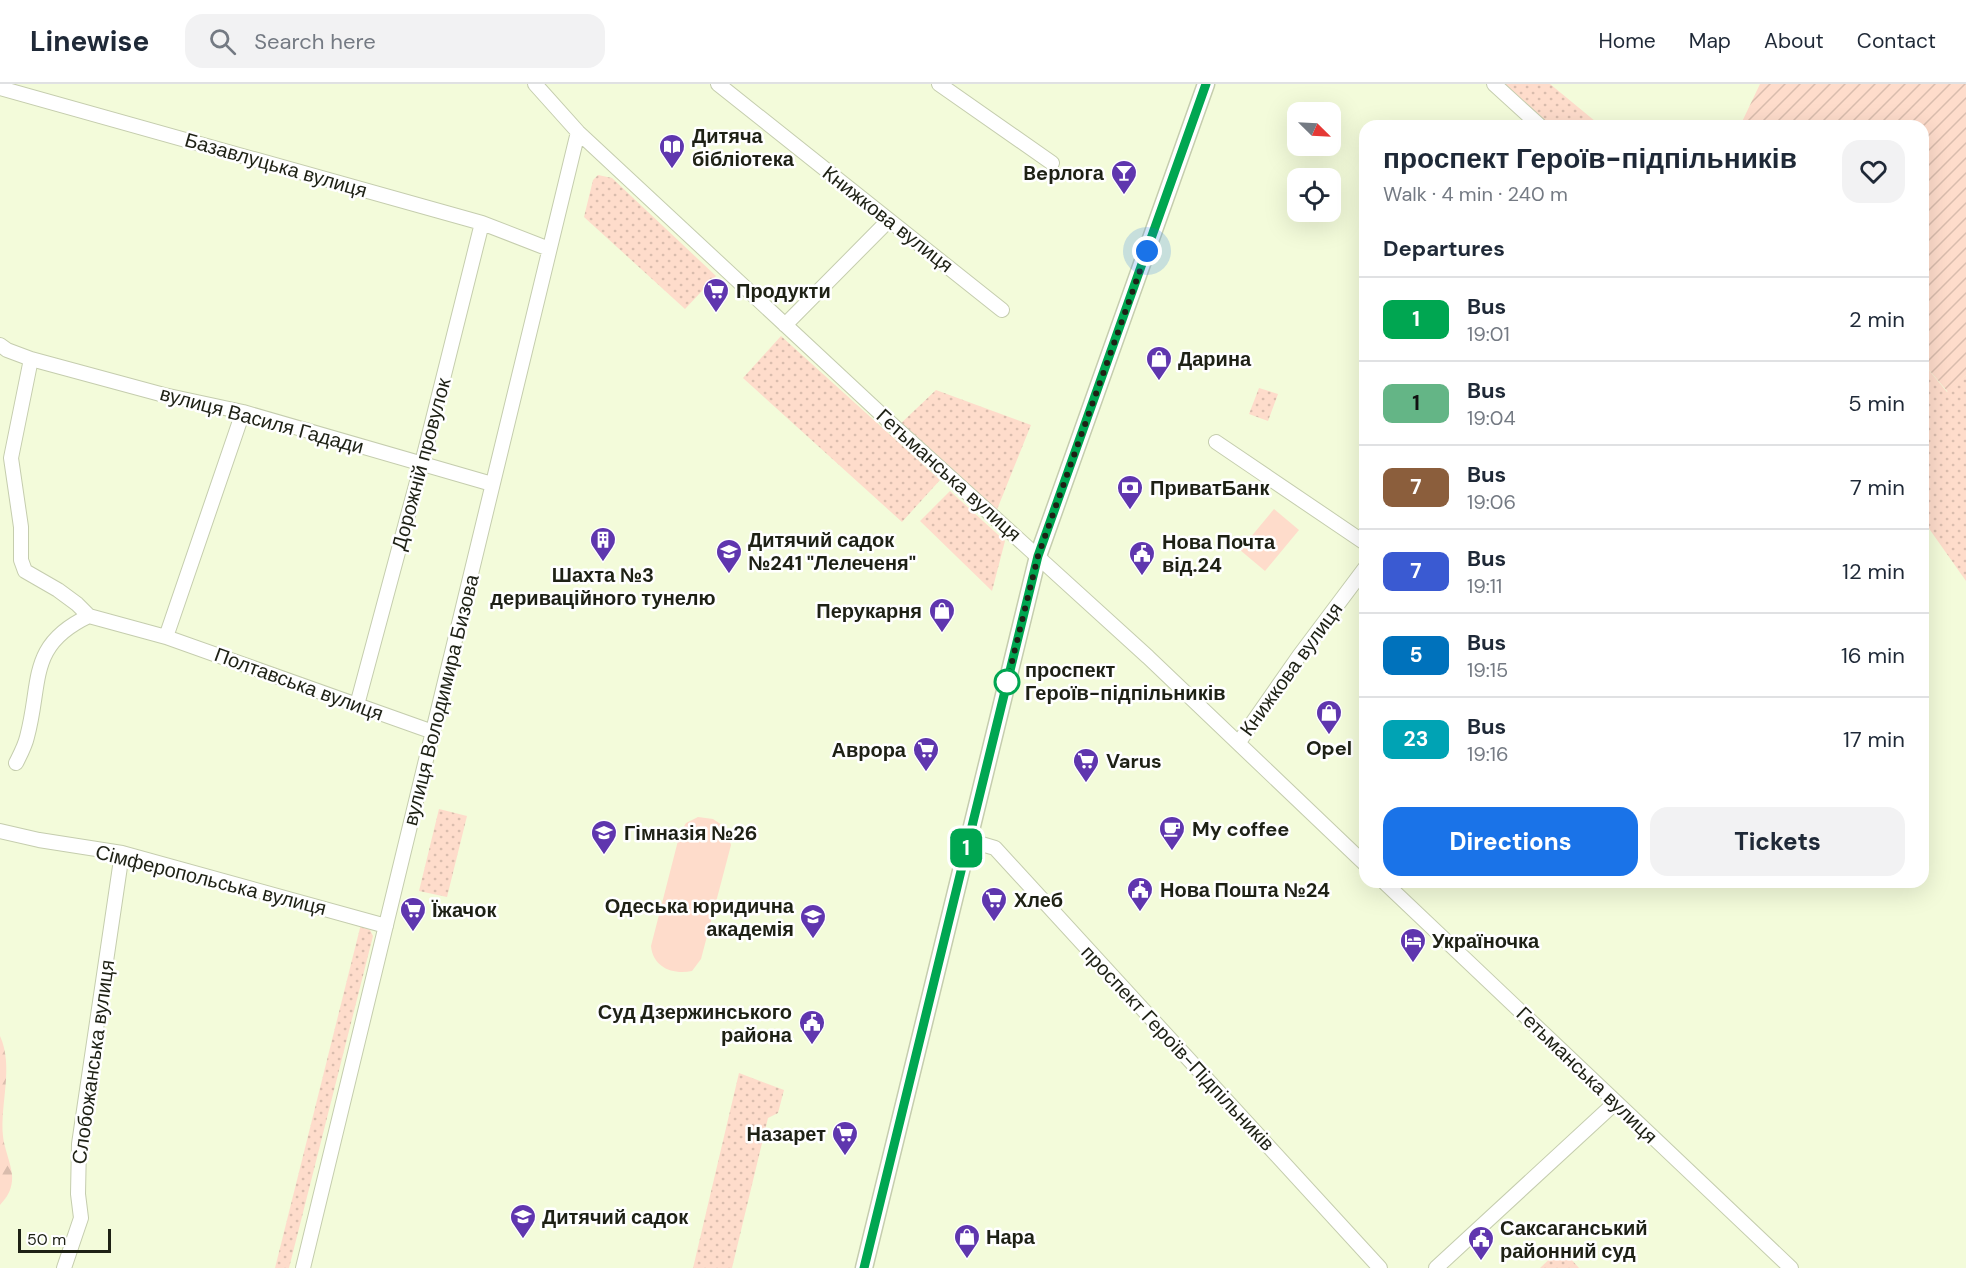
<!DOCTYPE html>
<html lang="en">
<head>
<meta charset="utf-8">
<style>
	:root { --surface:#fff; --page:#f2f2f3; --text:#1f2937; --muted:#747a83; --line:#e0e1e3; --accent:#1a73e8 }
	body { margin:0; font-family:"DM Sans",sans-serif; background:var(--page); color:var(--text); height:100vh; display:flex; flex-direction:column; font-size:22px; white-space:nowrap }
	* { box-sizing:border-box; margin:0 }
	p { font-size:20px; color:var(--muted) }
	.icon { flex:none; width:33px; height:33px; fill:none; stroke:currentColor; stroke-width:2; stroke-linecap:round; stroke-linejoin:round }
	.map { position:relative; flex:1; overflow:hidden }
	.details { position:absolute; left:1359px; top:36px; width:570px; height:768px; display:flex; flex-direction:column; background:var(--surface); border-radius:18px; box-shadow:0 6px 24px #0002 }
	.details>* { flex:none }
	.badge { padding:0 12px; border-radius:9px; font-size:21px; line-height:39px }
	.needle { width:39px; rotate:114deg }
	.buttons { position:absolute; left:1287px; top:18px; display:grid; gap:12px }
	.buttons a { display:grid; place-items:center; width:54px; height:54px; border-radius:12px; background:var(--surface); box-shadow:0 6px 24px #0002; font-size:30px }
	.scale { position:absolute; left:18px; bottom:15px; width:93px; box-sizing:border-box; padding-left:6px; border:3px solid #1e2115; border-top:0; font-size:16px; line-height:21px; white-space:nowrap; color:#1e2115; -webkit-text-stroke:4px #fff; paint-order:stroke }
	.you { position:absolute; width:30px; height:30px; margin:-15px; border:4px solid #fff; border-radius:50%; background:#1a73e8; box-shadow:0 0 0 9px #1a73e833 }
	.map>.badge { position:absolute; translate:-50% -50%; box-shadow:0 0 0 3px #fff }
	h2 { padding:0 24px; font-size:22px; line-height:54px }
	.round { display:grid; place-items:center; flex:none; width:63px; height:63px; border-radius:18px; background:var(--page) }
	.overview { display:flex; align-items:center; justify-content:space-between; height:102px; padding:0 24px }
	h1 { font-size:28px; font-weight:800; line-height:45px }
	.action { display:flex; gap:12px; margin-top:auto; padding:12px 24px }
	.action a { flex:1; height:69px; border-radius:18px; background:var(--accent); color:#fff; font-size:24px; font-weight:800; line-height:69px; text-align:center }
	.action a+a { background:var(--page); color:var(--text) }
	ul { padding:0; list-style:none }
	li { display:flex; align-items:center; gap:18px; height:84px; padding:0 24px; border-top:2px solid var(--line) }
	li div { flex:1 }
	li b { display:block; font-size:22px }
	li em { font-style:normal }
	li .badge { min-width:66px; font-weight:700; text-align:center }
	header { display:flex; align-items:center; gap:36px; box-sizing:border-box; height:84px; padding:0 30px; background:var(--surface); border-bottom:2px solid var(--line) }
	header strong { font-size:28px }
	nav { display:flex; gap:33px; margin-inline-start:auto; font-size:21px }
	.search { width:420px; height:54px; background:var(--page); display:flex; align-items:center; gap:15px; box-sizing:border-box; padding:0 21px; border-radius:18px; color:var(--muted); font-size:22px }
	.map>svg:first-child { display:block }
</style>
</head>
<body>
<header>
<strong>Linewise</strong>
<div class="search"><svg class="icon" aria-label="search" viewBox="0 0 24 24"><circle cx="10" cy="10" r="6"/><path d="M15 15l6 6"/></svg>Search here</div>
<nav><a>Home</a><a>Map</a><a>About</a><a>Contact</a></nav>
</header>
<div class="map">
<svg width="1966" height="1184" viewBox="0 0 1966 1184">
	<defs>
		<pattern id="grass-dots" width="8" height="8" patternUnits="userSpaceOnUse" patternTransform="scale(1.5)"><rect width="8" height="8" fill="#fedccb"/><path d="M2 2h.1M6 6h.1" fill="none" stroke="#d9bcad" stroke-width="1.8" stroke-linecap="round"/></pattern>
		<pattern id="forest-firs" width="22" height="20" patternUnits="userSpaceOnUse" patternTransform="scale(1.5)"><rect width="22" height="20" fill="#fedccb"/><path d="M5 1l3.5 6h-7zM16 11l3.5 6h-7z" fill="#d9bcad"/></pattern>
		<pattern id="garden-furrows" width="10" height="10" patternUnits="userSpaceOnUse" patternTransform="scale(1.5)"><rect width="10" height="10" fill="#fedccb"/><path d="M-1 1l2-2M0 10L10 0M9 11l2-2" fill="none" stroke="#d9bcad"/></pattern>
	</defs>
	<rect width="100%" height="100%" fill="#f3fbda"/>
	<!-- grass -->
	<path fill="url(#grass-dots)" d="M1503,0H1550L1601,42H1550Z
		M598,91L612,94L716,192L685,225L584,133L593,96Z
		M781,252L940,396L902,438L743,294Z
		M1923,279L1947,308L1966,291V497L1923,436Z
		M1259,304L1278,310L1268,337L1249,330Z
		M936,306L1031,341L994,433L896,344Z
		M950,407L1005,457L992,507L920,437Z
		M439,725L467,732L447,813L419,807Z
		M361,840L370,846L373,852L289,1184H275Z
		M739,989L784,1006L778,1029L768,1034L732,1184H693Z
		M1561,1164L1579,1184H1540Z"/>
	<!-- forest -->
	<path fill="url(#forest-firs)" d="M0,952C14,983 0,1019 3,1052C4,1065 14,1086 12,1097C11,1107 7,1113 0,1121Z"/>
	<!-- garden -->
	<path fill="url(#garden-furrows)" d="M1760,0H1966V291L1948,308L1923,279V42H1740Z"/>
	<!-- pitch -->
	<path fill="#fedccb" d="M1274,425L1299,446L1265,487L1240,466Z
		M698,733L713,735L725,743L731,761L701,875L692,887C672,891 653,883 651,862L680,749L686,739Z"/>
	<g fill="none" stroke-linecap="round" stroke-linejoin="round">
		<defs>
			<path id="minor" d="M535,0L578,48L896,344L1148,573L1365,780
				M718,0L1002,226
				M939,0L1052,79
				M1494,0L1540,42
				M0,4L482,139L549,165
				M785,241L889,136
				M0,261L7,266L31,275L11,374L21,443V476L25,487L58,506L77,520L89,532C27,561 42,598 27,653C25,662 20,671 16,679
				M31,275L164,311L243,328L492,400
				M1216,358L1365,459
				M89,532L166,553L433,648
				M166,553L243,328
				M357,621L422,379L482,139
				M1239,658L1299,572L1365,484
				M0,747L39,756L122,769L386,842
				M968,756L995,764L1380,1184
				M1384,798L1791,1184
				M64,1184L81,1134L78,1110L79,1060L122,769
				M303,1184L578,48
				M1436,1184L1616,1018"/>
			<path id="major" d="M864,1184L1038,472L1206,0"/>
		</defs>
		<!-- minor casing -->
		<use href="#minor" stroke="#c5cdae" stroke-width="16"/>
		<!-- major casing -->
		<use href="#major" stroke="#c5cdae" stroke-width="19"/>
		<!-- minor -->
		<use href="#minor" stroke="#fff" stroke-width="14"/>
		<!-- major -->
		<use href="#major" stroke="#fff" stroke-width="16"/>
	</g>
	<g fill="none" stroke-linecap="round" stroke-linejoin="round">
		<defs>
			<path id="line" d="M864,1184L1038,472L1206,0"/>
		</defs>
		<!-- line casing -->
		<use href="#line" stroke="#fff" stroke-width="14"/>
		<!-- line -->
		<use href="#line" stroke="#00a651" stroke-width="9"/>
		<!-- walk -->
		<path stroke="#1e2115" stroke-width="6" stroke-dasharray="0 10.8" d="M1007,598L1038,472L1147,167"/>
	</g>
	<!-- icons -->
	<defs>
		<symbol id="library-pin" viewBox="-11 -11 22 30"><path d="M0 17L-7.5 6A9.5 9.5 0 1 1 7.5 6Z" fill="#5f36ae" stroke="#fff"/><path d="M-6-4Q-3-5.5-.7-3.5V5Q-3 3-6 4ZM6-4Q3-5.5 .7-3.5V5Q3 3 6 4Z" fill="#fff"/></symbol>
		<symbol id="bar-pin" viewBox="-11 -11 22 30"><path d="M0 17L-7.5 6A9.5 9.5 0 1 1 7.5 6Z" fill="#5f36ae" stroke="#fff"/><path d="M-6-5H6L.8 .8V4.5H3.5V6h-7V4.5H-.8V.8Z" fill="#fff"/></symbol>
		<symbol id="supermarket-pin" viewBox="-11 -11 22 30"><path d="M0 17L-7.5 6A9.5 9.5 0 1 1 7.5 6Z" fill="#5f36ae" stroke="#fff"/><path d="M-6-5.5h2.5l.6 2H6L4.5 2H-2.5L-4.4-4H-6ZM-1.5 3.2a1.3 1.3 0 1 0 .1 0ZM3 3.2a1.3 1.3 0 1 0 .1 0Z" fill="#fff"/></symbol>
		<symbol id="shop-pin" viewBox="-11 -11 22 30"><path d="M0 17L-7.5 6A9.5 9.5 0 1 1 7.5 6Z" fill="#5f36ae" stroke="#fff"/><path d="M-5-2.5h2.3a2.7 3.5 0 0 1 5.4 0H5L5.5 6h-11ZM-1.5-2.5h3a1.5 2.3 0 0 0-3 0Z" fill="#fff"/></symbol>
		<symbol id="bank-pin" viewBox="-11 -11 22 30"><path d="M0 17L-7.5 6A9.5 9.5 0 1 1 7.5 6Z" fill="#5f36ae" stroke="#fff"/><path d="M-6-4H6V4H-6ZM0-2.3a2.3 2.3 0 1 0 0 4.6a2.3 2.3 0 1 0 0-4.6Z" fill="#fff"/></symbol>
		<symbol id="building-pin" viewBox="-11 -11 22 30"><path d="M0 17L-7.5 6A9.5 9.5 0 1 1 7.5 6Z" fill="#5f36ae" stroke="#fff"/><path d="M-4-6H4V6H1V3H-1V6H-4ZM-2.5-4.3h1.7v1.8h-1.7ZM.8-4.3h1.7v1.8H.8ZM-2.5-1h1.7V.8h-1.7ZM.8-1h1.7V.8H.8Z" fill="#fff"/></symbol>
		<symbol id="school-pin" viewBox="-11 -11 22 30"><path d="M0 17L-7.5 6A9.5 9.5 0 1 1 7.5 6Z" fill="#5f36ae" stroke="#fff"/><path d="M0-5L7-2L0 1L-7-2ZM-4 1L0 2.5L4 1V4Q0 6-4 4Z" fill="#fff"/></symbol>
		<symbol id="civic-pin" viewBox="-11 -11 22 30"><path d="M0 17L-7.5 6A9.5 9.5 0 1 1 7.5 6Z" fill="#5f36ae" stroke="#fff"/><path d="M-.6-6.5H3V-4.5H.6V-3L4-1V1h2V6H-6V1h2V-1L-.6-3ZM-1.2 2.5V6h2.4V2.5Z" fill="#fff"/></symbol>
		<symbol id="cafe-pin" viewBox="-11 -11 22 30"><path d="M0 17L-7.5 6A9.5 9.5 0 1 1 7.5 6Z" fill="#5f36ae" stroke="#fff"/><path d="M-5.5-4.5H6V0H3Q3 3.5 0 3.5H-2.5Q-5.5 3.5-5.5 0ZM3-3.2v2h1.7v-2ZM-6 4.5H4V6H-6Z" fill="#fff"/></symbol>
		<symbol id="university-pin" viewBox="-11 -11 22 30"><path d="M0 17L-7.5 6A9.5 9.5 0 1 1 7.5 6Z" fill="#5f36ae" stroke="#fff"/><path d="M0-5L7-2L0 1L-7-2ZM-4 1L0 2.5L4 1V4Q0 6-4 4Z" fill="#fff"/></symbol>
		<symbol id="hotel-pin" viewBox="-11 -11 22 30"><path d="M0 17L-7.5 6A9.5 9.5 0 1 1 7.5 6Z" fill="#5f36ae" stroke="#fff"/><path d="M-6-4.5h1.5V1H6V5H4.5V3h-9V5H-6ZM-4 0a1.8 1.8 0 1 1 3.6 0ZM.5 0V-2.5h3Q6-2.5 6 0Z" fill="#fff"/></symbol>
	</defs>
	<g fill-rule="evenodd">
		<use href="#library-pin" x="657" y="48" width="30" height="40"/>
		<use href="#bar-pin" x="1109" y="74" width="30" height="40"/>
		<use href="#supermarket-pin" x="701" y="192" width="30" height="40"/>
		<use href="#shop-pin" x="1144" y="260" width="30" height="40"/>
		<use href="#bank-pin" x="1115" y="389" width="30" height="40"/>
		<use href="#building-pin" x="588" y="441" width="30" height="40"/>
		<use href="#school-pin" x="714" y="453" width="30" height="40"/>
		<use href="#civic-pin" x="1127" y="455" width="30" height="40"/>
		<use href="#shop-pin" x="927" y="512" width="30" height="40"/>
		<use href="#shop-pin" x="1314" y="614" width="30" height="40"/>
		<use href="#supermarket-pin" x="911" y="651" width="30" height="40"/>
		<use href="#supermarket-pin" x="1071" y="662" width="30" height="40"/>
		<use href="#cafe-pin" x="1157" y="730" width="30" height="40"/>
		<use href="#school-pin" x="589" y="734" width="30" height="40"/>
		<use href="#civic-pin" x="1125" y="791" width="30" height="40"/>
		<use href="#supermarket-pin" x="979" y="801" width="30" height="40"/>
		<use href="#supermarket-pin" x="398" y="811" width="30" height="40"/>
		<use href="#university-pin" x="798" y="818" width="30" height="40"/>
		<use href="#hotel-pin" x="1398" y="842" width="30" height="40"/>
		<use href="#civic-pin" x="797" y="924" width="30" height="40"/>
		<use href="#supermarket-pin" x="830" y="1035" width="30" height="40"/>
		<use href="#school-pin" x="508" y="1118" width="30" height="40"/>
		<use href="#shop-pin" x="952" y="1138" width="30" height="40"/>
		<use href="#civic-pin" x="1466" y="1140" width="30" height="40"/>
	</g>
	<!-- markers -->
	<circle fill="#fff" stroke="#00a651" stroke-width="3" cx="1007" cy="598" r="12"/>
	<g text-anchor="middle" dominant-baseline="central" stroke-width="5" stroke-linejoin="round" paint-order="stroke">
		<!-- poi labels -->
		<g font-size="20" font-weight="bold" fill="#1e2115" stroke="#fff" text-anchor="start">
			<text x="692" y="52">Дитяча<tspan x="692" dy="23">бібліотека</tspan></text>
			<text x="1104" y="89" text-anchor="end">Beрлога</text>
			<text x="736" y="207">Продукти</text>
			<text x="1178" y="275">Дарина</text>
			<text x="1150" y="404">ПриватБанк</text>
			<text x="748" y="456">Дитячий садок<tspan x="748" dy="23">№241 "Лелеченя"</tspan></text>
			<text x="1162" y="458">Нова Почта<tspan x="1162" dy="23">від.24</tspan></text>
			<text x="603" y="491" text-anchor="middle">Шахта №3<tspan x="603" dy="23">дериваційного тунелю</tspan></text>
			<text x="922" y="527" text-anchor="end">Перукарня</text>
			<text x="1329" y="664" text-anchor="middle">Opel</text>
			<text x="906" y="666" text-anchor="end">Аврора</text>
			<text x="1106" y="677">Varus</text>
			<text x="1192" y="745">My coffee</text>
			<text x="624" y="749">Гімназія №26</text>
			<text x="1160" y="806">Нова Пошта №24</text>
			<text x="1014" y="816">Хлеб</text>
			<text x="794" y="822" text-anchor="end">Одеська юридична<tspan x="794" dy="23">академія</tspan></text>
			<text x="432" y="826">Їжачок</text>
			<text x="1432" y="857">Україночка</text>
			<text x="792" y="928" text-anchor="end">Суд Дзержинського<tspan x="792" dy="23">района</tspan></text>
			<text x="826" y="1050" text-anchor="end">Назарет</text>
			<text x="542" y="1133">Дитячий садок</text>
			<text x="1500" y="1144">Саксаганський<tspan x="1500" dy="23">районний суд</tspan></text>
			<text x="986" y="1153">Нара</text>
		</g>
		<!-- street labels -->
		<g font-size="20" fill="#1e2115" stroke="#fff">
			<text transform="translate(276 81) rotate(16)">Базавлуцька вулиця</text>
			<text transform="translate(888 135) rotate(38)">Книжкова вулиця</text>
			<text transform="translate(262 336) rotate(15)">вулиця Василя Гадади</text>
			<text transform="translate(421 380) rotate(-75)">Дорожній провулок</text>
			<text transform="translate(949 391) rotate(42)">Гетьманська вулиця</text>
			<text transform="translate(1291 585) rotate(-54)">Книжкова вулиця</text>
			<text transform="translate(299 600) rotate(20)">Полтавська вулиця</text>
			<text transform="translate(441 616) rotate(-76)">вулиця Володимира Бизова</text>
			<text transform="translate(211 796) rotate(14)">Сімферопольська вулиця</text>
			<text transform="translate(1178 964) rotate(47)">проспект Героїв-Підпільників</text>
			<text transform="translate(93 978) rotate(-82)">Слобожанська вулиця</text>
			<text transform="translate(1587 991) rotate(44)">Гетьманська вулиця</text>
		</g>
		<!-- stop labels -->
		<g font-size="20" font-weight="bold" fill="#1e2115" stroke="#fff" text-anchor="start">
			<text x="1025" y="586">проспект<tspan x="1025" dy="23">Героїв-підпільників</tspan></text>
		</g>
	</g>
</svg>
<div class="buttons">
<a><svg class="needle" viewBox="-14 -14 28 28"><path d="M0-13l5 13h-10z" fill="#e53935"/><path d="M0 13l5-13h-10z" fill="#747a83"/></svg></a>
<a><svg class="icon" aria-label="locate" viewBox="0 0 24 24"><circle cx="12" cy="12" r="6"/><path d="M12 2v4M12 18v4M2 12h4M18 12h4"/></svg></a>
</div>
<div class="scale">50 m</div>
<div class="you" style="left:1147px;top:167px"></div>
<b class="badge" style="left:966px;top:764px;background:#00a651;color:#fff">1</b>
<section class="details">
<div class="overview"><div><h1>проспект Героїв-підпільників</h1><p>Walk · 4 min · 240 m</p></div><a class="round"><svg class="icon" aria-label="heart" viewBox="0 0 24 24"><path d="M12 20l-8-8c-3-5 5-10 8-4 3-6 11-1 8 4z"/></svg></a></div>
<h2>Departures</h2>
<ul>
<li><span class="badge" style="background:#00a651;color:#fff">1</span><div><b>Bus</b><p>19:01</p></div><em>2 min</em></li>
<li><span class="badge" style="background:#64b586;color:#111">1</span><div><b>Bus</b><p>19:04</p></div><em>5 min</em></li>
<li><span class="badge" style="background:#8b5e3c;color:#fff">7</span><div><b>Bus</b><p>19:06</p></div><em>7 min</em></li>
<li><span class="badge" style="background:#3a5ad2;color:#fff">7</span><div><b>Bus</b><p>19:11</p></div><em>12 min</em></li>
<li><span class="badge" style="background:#0072bc;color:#fff">5</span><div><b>Bus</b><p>19:15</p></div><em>16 min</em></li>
<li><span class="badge" style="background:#00a3b4;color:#fff">23</span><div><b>Bus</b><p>19:16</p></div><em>17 min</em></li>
</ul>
<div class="action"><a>Directions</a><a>Tickets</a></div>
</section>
</div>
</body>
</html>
